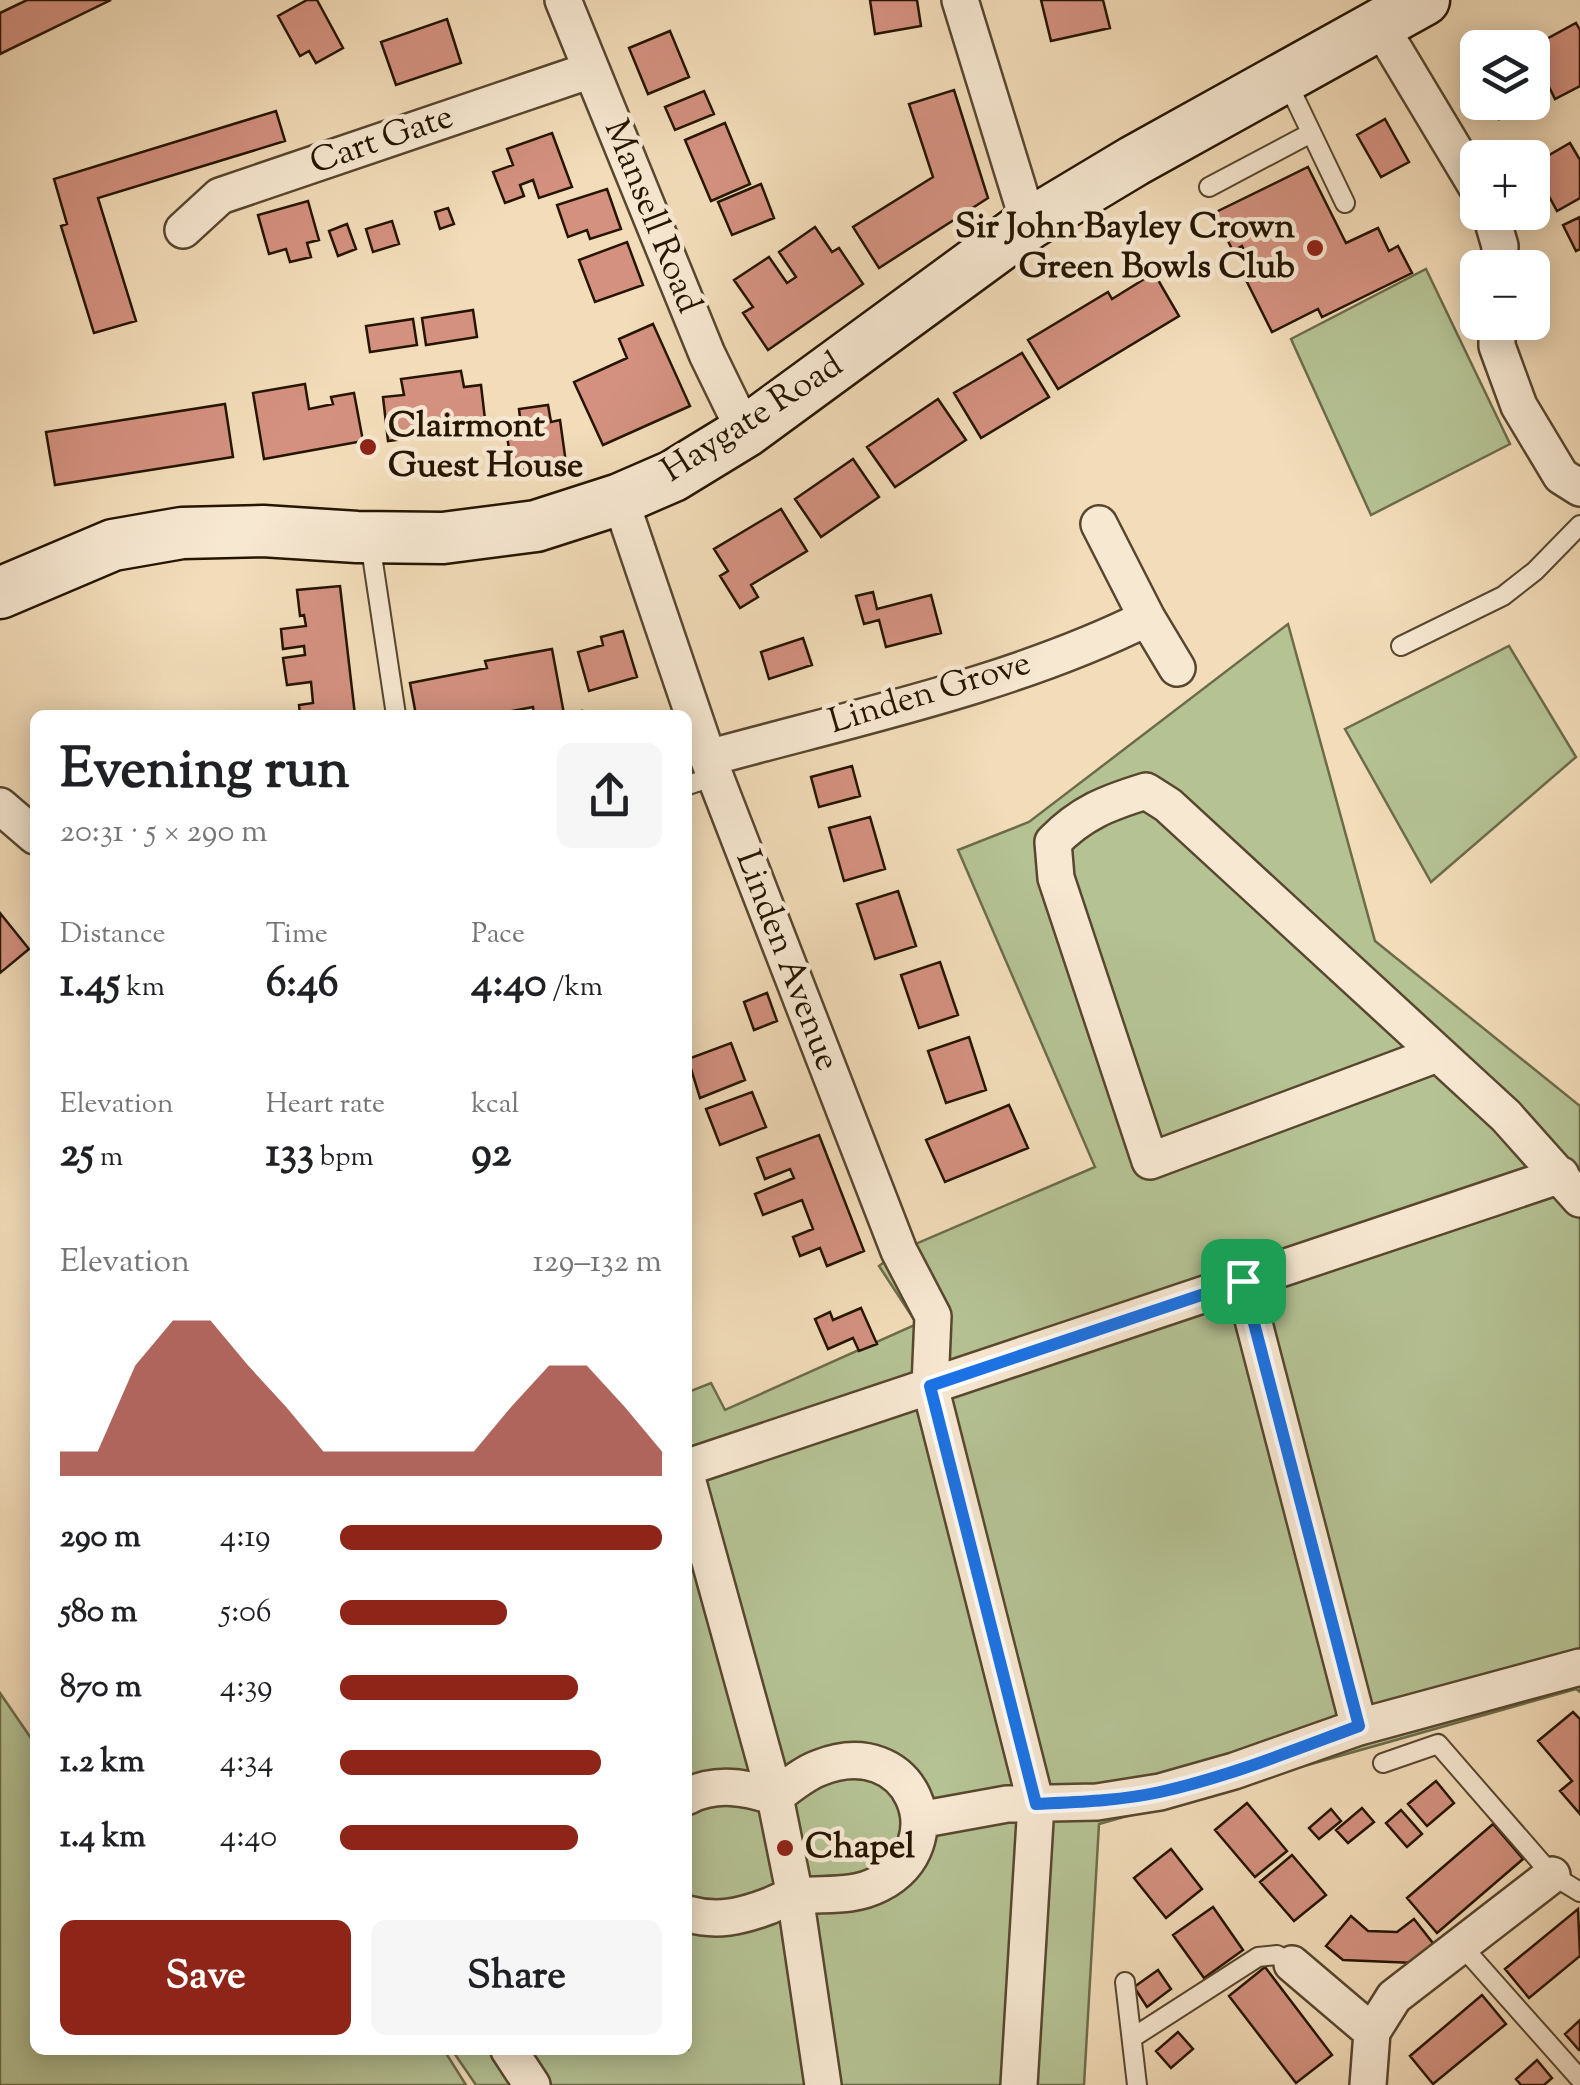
<!DOCTYPE html>
<meta charset="utf-8">
<style>
body{margin:0;font-family:"Sorts Mill Goudy",serif;background:#f6f6f6;color:#202124;height:100vh;display:flex;flex-direction:column;font-size:38px;white-space:nowrap}
*{box-sizing:border-box;margin:0}
p{font-size:32px;color:#757577}
.icon{flex:none;width:55px;height:55px;fill:none;stroke:currentColor;stroke-width:2;stroke-linecap:round;stroke-linejoin:round}
.map{position:relative;flex:1;overflow:hidden}
.side{position:absolute;left:30px;top:710px;width:662px;height:1345px;display:flex;flex-direction:column;background:#fff;border-radius:15px;box-shadow:0 5px 25px #0003}
.side>*{flex:none}
.fabs{position:absolute;left:1460px;top:30px;display:grid;gap:20px}
.fabs a{display:grid;place-items:center;width:90px;height:90px;border-radius:15px;background:#fff;box-shadow:0 5px 25px #0003;font-size:50px}
.pin{position:absolute;display:grid;place-items:center;width:85px;height:85px;color:#fff;margin:-42px;border-radius:20px;box-shadow:0 5px 15px #0006}
.round{display:grid;place-items:center;flex:none;width:105px;height:105px;border-radius:15px;background:#f6f6f6}
.overview{display:flex;align-items:center;justify-content:space-between;height:170px;padding:0 30px}
h1{font-size:55px;font-weight:700;line-height:75px}
.figures{display:grid;grid-template-columns:repeat(3,1fr);gap:15px;height:170px;padding:10px 30px}
.figures div{display:grid;align-content:center}
.figures b{font-size:42px;font-weight:700}
.figures small{font-size:28px;font-weight:400}
.figures p{font-size:28px}
.chart{height:280px;padding:20px 30px}
.chart p{display:flex;justify-content:space-between}
.chart svg{width:100%;height:180px;margin-top:10px;fill:#8f2418;opacity:.7}
.action{display:flex;gap:20px;margin-top:auto;padding:20px 30px}
.action a{flex:1;height:115px;border-radius:15px;background:#8f2418;color:#fff;font-size:40px;font-weight:700;line-height:115px;text-align:center}
.action a+a{background:#f6f6f6;color:#202124}
ul{padding:0 30px;list-style:none;font-size:32px}
li{display:grid;grid-template-columns:160px 120px 1fr;align-items:center;height:75px}
li i{height:25px;border-radius:12px;background:#8f2418}
.map>svg:first-child{display:block}
</style>
<div class="map">
<svg width="1580" height="2085" viewBox="0 0 1580 2085">
<rect width="100%" height="100%" fill="#f2dcb9"/>
<filter id="stains"><feTurbulence type="fractalNoise" baseFrequency=".002" numOctaves="4"/><feColorMatrix values="0 0 0 0 .2 0 0 0 0 .09 0 0 0 0 .02 0 0 0 .5 -.17"/></filter>
<radialGradient id="worn" r=".72"><stop offset=".6" stop-color="#630" stop-opacity="0"/><stop offset="1" stop-color="#630" stop-opacity=".3"/></radialGradient>
<path fill="#b5c294" stroke="#6d6c4a" stroke-width="2.5" d="M1426,269l84,175 -139,71 -80,-176z
M1288,624l87,317 205,165v586l-4,-3 -477,135 -15,261h-608l-24,-35h236v-658l23,-9 14,27 192,-86 -38,-58 20,-15 196,-84 -137,-317 71,-28z
M1509,646l67,111 -145,125 -86,-153z
M0,1693l35,51v306h409l22,35h-466z"/>
<path fill="#d49180" stroke="#251500" stroke-width="2.5" d="M27,0h84l-111,54v-41z
M307,0h10l26,48 -27,15 -7,-12 -9,5 -22,-40z
M870,0h47l4,26 -46,8z
M1041,0h62l7,28 -59,13z
M447,19l14,44 -65,22 -15,-43z
M1576,23l4,7v56l-25,13 -25,-51z
M670,31l19,46 -41,17 -19,-46z
M954,90l34,108 -109,70 -26,-41 80,-50 -24,-73z
M704,91l10,23 -39,16 -10,-23z
M1532,98l3,5 -36,16 -8,-17h41z
M276,111l9,30 -187,57 38,123 -42,12 -33,-107 6,-2 -13,-45z
M1385,119l24,43 -28,15 -24,-42z
M725,123l25,61 -39,17 -26,-61z
M552,133l20,54 -33,11 -6,-18 -13,5 4,11 -19,7 -12,-31 20,-7 -6,-16z
M1570,143l10,17v38l-23,13 -25,-46z
M1308,167l38,76 32,-15 11,23 9,-5 14,27 -90,44 -4,-8 -46,23 -29,-58 10,-6 -11,-22 -9,5 -19,-38z
M761,184l13,34 -42,17 -14,-33z
M607,189l14,40 -31,10 -3,-9 -19,7 -11,-32z
M308,201l11,39 -12,3 4,14 -21,5 -4,-13 -17,5 -11,-39z
M448,208l6,16 -14,5 -5,-17z
M1580,217v32l-4,2 -13,-26z
M392,221l7,23 -26,8 -7,-23z
M347,224l9,25 -18,7 -9,-25z
M815,227l17,25 7,-4 24,36 -95,66 -25,-37 10,-6 -19,-27 35,-23 18,26 9,-6 -17,-25z
M627,242l16,43 -48,17 -16,-42z
M1154,273l25,43 -121,73 -30,-49 80,-48 4,7z
M473,310l4,27 -51,8 -4,-27z
M413,319l4,26 -47,7 -4,-26z
M653,324l37,82 -87,39 -29,-63 53,-24 -8,-19z
M1022,353l27,44 -68,41 -27,-45z
M461,371l3,16 17,-2 5,43 -98,13 -5,-44 21,-2 -3,-16z
M305,384l4,25 24,-5 -2,-7 23,-4 9,48 -99,18 -11,-66z
M938,399l28,41 -71,47 -28,-40z
M225,404l8,53 -178,28 -9,-53z
M548,405l3,17 9,-2 6,43 -54,8 -6,-43 15,-2 -2,-17z
M853,459l26,38 -58,40 -26,-38z
M781,509l26,42 -56,34 7,12 -18,11 -20,-32 8,-5 -14,-22z
M340,586l15,129h-55l-1,-10 14,-2 -2,-21 -24,3 -4,-27 22,-3 -1,-9 -21,3 -2,-20 25,-3 -2,-11 -4,1 -3,-26z
M873,592l4,17 54,-14 10,38 -55,14 -7,-27 -15,4 -8,-28z
M623,631l14,46 -48,14 -11,-39 25,-7 -2,-8z
M803,638l9,27 -43,14 -8,-27z
M552,649l12,65 18,-3 1,4h-49l-1,-8 -42,8h-75l-6,-32 77,-15 -2,-7z
M852,766l8,30 -41,11 -8,-30z
M870,817l15,52 -41,12 -15,-53z
M898,891l18,55 -41,13 -18,-55z
M0,913l29,36 -29,24z
M940,962l18,53 -39,13 -18,-53z
M767,993l10,28 -23,9 -10,-28z
M969,1037l17,53 -40,13 -18,-52z
M731,1043l14,37 -45,18 -12,-39z
M752,1092l14,35 -46,18 -14,-36z
M1009,1105l19,43 -83,34 -19,-42z
M819,1135l45,116 -37,15 -7,-18 -20,8 -7,-19 20,-8 -11,-29 -39,15 -8,-21 39,-16 -4,-9 -25,10 -8,-21z
M861,1308l16,36 -18,7 -6,-13 -25,11 -13,-30 15,-7 3,8z
M1573,1712l7,7v95l-20,-23 12,-10 -34,-40z
M1436,1781l18,22 -27,23 -19,-22z
M1247,1803l40,48 -32,26 -40,-47z
M1362,1808l12,14 -26,21 -12,-13z
M1331,1809l10,12 -22,18 -10,-11z
M1401,1810l21,24 -15,13 -21,-24z
M1493,1824l30,35 -86,74 -30,-35z
M1171,1849l31,40 -36,29 -32,-40z
M1292,1855l34,40 -32,26 -34,-39z
M1213,1907l30,43 -39,28 -31,-43z
M1578,1909l2,47 -51,42 -24,-29z
M1351,1916l17,15 29,1 17,-13 22,28 -21,16 -72,-3 -17,-14z
M1265,1967l67,88 -36,28 -67,-87z
M1158,1970l13,19 -24,18 -13,-20z
M1482,1995l24,29 -73,60 -23,-28z
M1580,2020v30h-1l-14,-16z
M1178,2032l15,17 -22,19 -15,-17z
M1537,2060l15,18 -8,7h-23l-5,-6z"/>
<g fill="none" stroke-linecap="round" stroke-linejoin="round">
<g stroke="#58472e" stroke-width="22">
<path id="lane" d="M1287,82l58,121
M1209,187l102,-54
M370,542l26,173
M1401,646l102,-50 32,-25 45,-46
M688,785l27,-9
M1383,1763l55,-19 114,131 28,17
M1461,1945l119,134
M1125,1982l12,103
M1132,2038l126,-81 19,-2 15,9"/>
</g>
<g stroke="#58472e" stroke-width="40">
<path id="street" d="M563,0l144,354 38,78
M960,0l69,224
M1379,24l99,165
M1490,212l10,34 -1,22
M183,230l37,-34 371,-126
M1497,322v24l22,60 42,70 19,12
M620,499l88,259 191,493 34,65 -3,70 106,418 -17,281
M1099,524l48,94 30,50
M708,758c145,-40 304,-73 439,-140
M0,806l35,30
M1437,1054l-287,107 -94,-283 -3,-36c28,-29 54,-39 93,-51l22,14 338,311 74,83
M1243,1281l116,446
M688,1467l873,-292
M688,1482l87,315 20,99 28,189
M688,1796c28,-14 58,-9 87,1
M919,1820l88,-16 90,-2 63,-10 74,-21 125,-44 221,-60
M688,1914c29,8 52,3 81,-8 9,-4 19,-9 28,-10 29,-3 55,2 82,-12 78,-40 33,-153 -60,-116 -16,6 -30,18 -44,29
M1292,1964l80,68
M509,2050l23,35
M1368,2085l4,-53 22,-35 158,-122"/>
</g>
<g stroke="#251500" stroke-width="55">
<path id="secondary" d="M0,593l113,-48 69,-12 81,-2 94,6 86,1 93,-12 84,-27 53,-23 72,-44 284,-208 105,-63 290,-161"/>
</g>
<use href="#lane" stroke="#f7e8d2" stroke-width="18"/>
<use href="#street" stroke="#f7e8d2" stroke-width="35"/>
<use href="#secondary" stroke="#f7e8d2" stroke-width="50"/>
</g>
<g fill="none" stroke-linecap="round" stroke-linejoin="round">
<g stroke="#fff" stroke-width="20">
<path id="route" d="M1243,1281l116,445c-65,24 -131,51 -199,66 -41,9 -83,10 -124,12l-106,-418z"/>
</g>
<use href="#route" stroke="#1a73e8" stroke-width="12"/>
</g>
<g fill="#8f2418" stroke="#f7e8d2" stroke-width="4">
<circle cx="1315" cy="248" r="10"/>
<circle cx="368" cy="447" r="10"/>
<circle cx="785" cy="1848" r="10"/>
</g>
<g text-anchor="middle" dominant-baseline="central" stroke-width="9" stroke-linejoin="round" paint-order="stroke">
<g font-size="35" fill="#251500" stroke="#f7e8d2">
<text transform="translate(382 141) rotate(-19)">Cart Gate</text>
<text transform="translate(651 217) rotate(68)">Mansell Road</text>
<text transform="translate(753 419) rotate(-33)">Haygate Road</text>
<text transform="translate(930 694) rotate(-17)">Linden Grove</text>
<text transform="translate(786 961) rotate(69)">Linden Avenue</text>
</g>
<g font-size="35" font-weight="bold" fill="#251500" stroke="#f7e8d2" text-anchor="start">
<text x="1295" y="228" text-anchor="end">Sir John Bayley Crown<tspan x="1295" dy="40">Green Bowls Club</tspan></text>
<text x="388" y="427">Clairmont<tspan x="388" dy="40">Guest House</tspan></text>
<text x="805" y="1848">Chapel</text>
</g>
</g>
<rect width="100%" height="100%" filter="url(#stains)"/>
<rect width="100%" height="100%" fill="url(#worn)"/>
</svg>
<div class="fabs">
<a><svg class="icon" aria-label="layers" viewBox="0 0 24 24"><path d="M12 4l9 5-9 5-9-5zM3 14l9 5 9-5"/></svg></a>
<a>+</a>
<a>−</a>
</div>
<div class="pin" style="left:1243px;top:1281px;background:#1e9e55"><svg class="icon" aria-label="arrive" viewBox="0 0 24 24"><path d="M6 21V4h12l-3 4 3 4H6"/></svg></div>
<section class="side">
<div class="overview"><div><h1>Evening run</h1><p>20:31 · 5 × 290 m</p></div><a class="round"><svg class="icon" aria-label="share" viewBox="0 0 24 24"><path d="M12 15V3M7 8l5-5 5 5M5 13v7h14v-7"/></svg></a></div>
<div class="figures">
<div><p>Distance</p><b>1.45<small> km</small></b></div>
<div><p>Time</p><b>6:46</b></div>
<div><p>Pace</p><b>4:40<small> /km</small></b></div>
</div>
<div class="figures">
<div><p>Elevation</p><b>25<small> m</small></b></div>
<div><p>Heart rate</p><b>133<small> bpm</small></b></div>
<div><p>kcal</p><b>92</b></div>
</div>
<div class="chart"><p><span>Elevation</span>129–132 m</p>
<svg viewBox="0 0 160 44" preserveAspectRatio="none"><path d="M0 44V38L10 38L20 17L30 6L40 6L50 17L60 27L70 38L80 38L90 38L100 38L110 38L120 27L130 17L140 17L150 27L160 38V44z"/></svg>
</div>
<ul>
<li><b>290 m</b>4:19<i style="width:100%"></i></li>
<li><b>580 m</b>5:06<i style="width:52%"></i></li>
<li><b>870 m</b>4:39<i style="width:74%"></i></li>
<li><b>1.2 km</b>4:34<i style="width:81%"></i></li>
<li><b>1.4 km</b>4:40<i style="width:74%"></i></li>
</ul>
<div class="action"><a>Save</a><a>Share</a></div>
</section>
</div>
